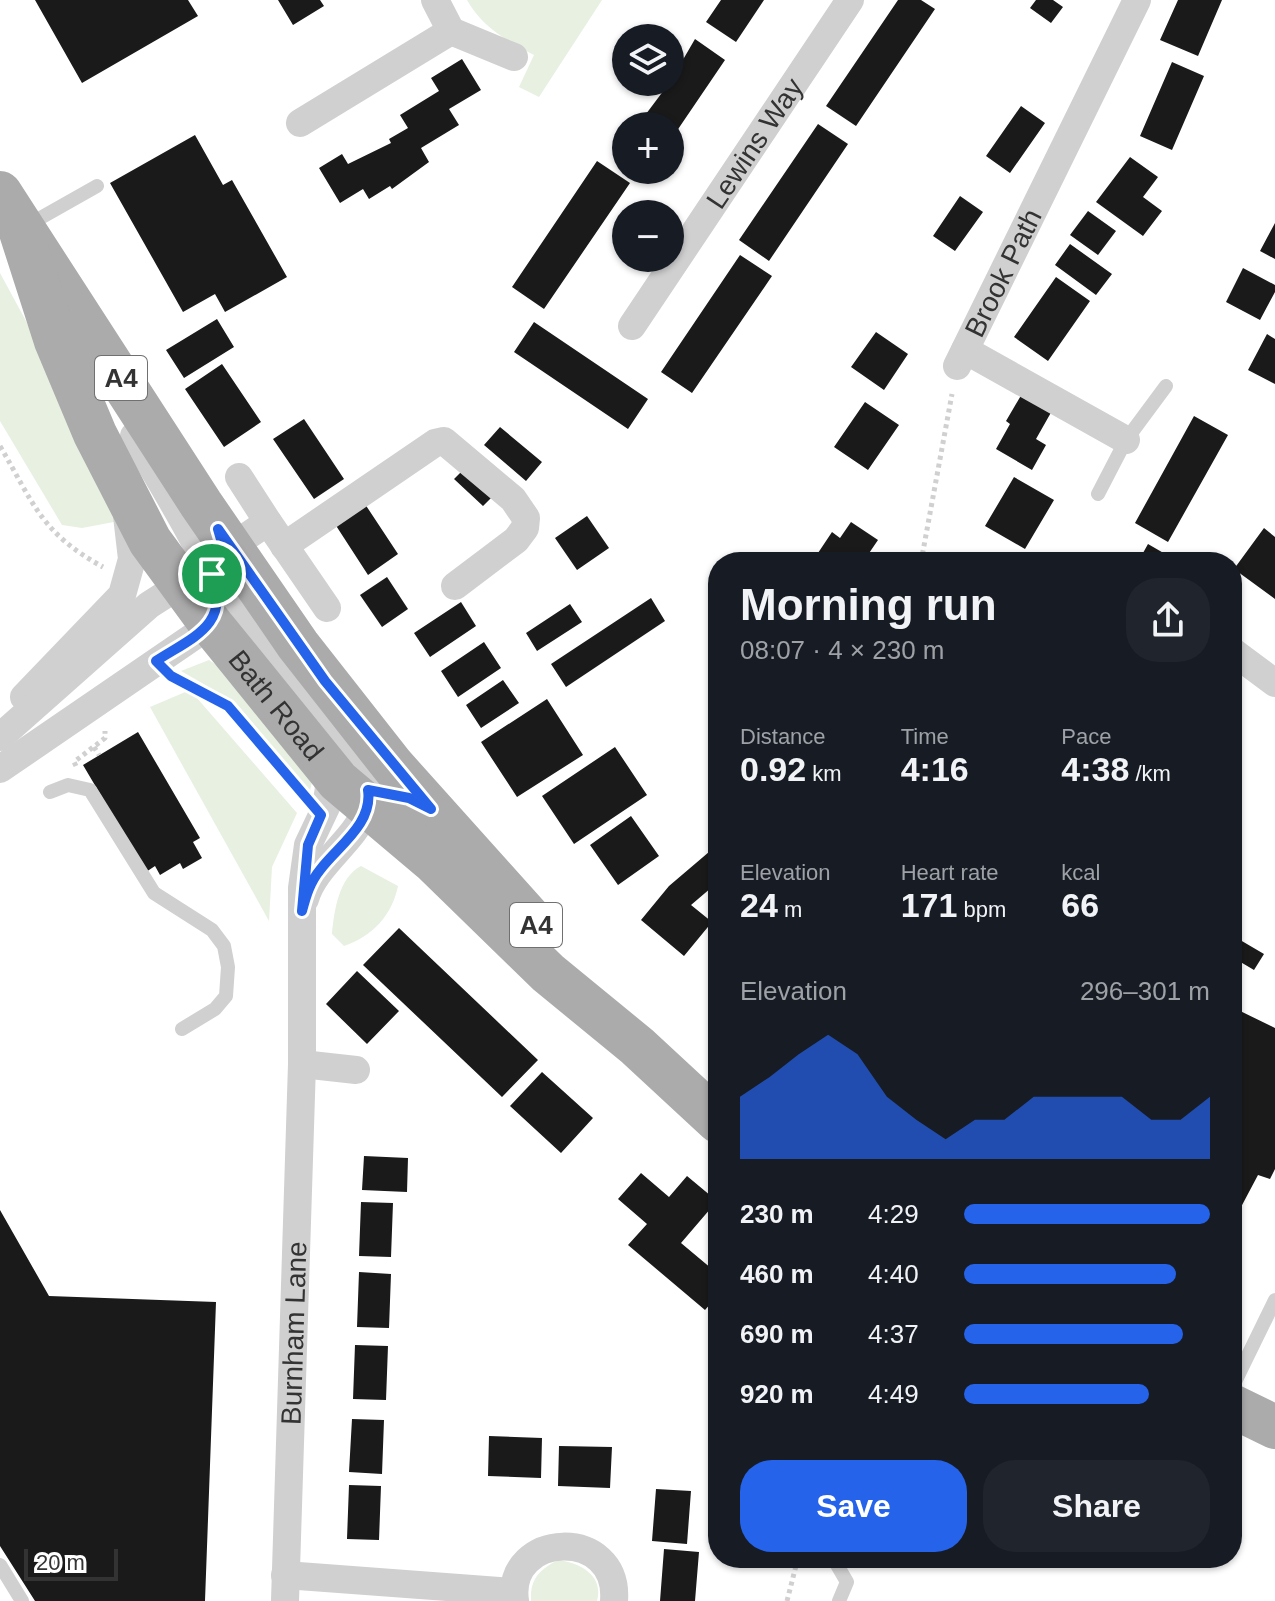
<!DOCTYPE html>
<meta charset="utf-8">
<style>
body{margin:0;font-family:Helvetica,sans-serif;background:#20242c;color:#f1f3f6;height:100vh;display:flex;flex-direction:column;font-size:30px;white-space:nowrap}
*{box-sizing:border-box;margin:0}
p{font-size:26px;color:#9ea1a6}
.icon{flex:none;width:44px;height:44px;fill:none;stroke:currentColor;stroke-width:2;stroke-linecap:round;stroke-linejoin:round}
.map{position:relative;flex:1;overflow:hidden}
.panel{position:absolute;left:708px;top:552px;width:534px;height:1016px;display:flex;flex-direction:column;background:#171b24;border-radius:32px;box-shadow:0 2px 6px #0004}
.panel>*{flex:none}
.fabs{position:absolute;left:612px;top:24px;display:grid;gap:16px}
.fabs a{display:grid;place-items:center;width:72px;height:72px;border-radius:50%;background:#171b24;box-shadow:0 2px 6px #0004;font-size:40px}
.scale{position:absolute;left:24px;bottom:20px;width:94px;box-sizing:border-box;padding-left:8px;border:4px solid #333;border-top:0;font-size:22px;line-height:28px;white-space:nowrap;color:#333;-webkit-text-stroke:6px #fff;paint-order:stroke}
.pin{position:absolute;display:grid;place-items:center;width:68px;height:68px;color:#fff;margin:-34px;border:4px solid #fff;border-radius:50%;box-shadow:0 2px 8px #0007}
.round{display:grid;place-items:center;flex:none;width:84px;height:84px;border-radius:32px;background:#20242c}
.summary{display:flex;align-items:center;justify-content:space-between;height:136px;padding:0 32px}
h1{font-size:44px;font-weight:600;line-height:60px}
.metrics{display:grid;grid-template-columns:repeat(3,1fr);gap:12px;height:136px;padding:8px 32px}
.metrics div{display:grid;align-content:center}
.metrics b{font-size:34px;font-weight:600}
.metrics small{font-size:22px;font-weight:400}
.metrics p{font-size:22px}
.chart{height:224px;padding:16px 32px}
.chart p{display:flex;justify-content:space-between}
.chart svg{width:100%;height:144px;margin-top:8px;fill:#2563eb;opacity:.7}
.primary-button{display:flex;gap:16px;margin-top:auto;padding:16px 32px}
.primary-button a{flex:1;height:92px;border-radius:32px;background:#2563eb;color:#fff;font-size:32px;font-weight:600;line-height:92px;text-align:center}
.primary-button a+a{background:#20242c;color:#f1f3f6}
ul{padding:0 32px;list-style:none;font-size:26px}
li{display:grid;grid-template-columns:128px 96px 1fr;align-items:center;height:60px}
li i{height:20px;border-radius:10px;background:#2563eb}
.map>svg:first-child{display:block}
</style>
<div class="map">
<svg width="1275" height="1601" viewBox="0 0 1275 1601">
<rect width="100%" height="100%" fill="#fff"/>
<path fill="#e7f0e1" d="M467,0h135l-63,97 -20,-10 15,-32c-28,-15 -51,-27 -67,-55z
M0,273l26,48 93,200 -37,7 -20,-3 -62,-104z
M209,660l22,15 82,102 -3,14 -75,-89 -54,-31z
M190,690l107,123 -25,54 -3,54 -119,-214z
M361,866l37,20c-6,29 -25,50 -54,60l-12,-12c2,-23 7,-57 29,-68z
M558,1560c22,3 46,15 39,41h-66c-1,-22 8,-31 27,-41z"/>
<path fill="#1a1a1a" d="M35,0h153l10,16 -116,67z
M278,0h42l4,6 -31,19z
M721,0h43l-28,42 -30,-20z
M898,0h23l14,9 -79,117 -30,-20z
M1036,0h17l10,7 -12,16 -21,-15z
M1178,0h44l-24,56 -38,-16z
M695,39l30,21 -55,81v-15h-33l33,-44z
M462,59l19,31 -32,19 10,16 -38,23 8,14 -37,27 -2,-3 -21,13 -6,-10 -23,14 -21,-35 23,-14 6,10 43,-21 -2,-4 19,-11 -8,-13 39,-24 -8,-13z
M1172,62l32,14 -32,74 -32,-14z
M1021,106l24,17 -35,50 -24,-17z
M818,124l30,20 -79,117 -30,-21z
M195,135l28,50 9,-5 55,97 -62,35 -10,-18 -32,18 -73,-129z
M626,142v20l-9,-6z
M1130,157l28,20 -15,20 19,14 -19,25 -47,-34z
M597,161l33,22 -86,126 -32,-22z
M960,196l23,16 -28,39 -22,-15z
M1088,211l28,20 -18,24 -28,-20z
M1275,223v36l-15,-8z
M1070,244l42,30 -16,21 -41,-30z
M740,255l32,21 -80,117 -31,-21z
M1243,268l32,17v7l-15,28 -34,-18z
M1056,277l34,24 -42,60 -34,-24z
M217,319l17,28 -50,31 -18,-28z
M534,322l114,77 -20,30 -114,-77z
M876,332l32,22 -24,36 -33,-23z
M1267,334l8,5v45l-27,-14z
M222,364l39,58 -37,25 -39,-58z
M1023,392l30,17 -17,30 10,6 -14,25 -36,-21 14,-25 -4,-3z
M865,402l34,23 -31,45 -34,-23z
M1194,416l34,19 -60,107 -33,-19z
M304,419l40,60 -30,20 -41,-60z
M500,427l42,35 -16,19 -42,-36z
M465,468l29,27 -11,11 -29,-27z
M1014,477l40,23 -29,49 -40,-23z
M363,501l35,53 -30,21 -35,-54z
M587,516l22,32 -32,22 -22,-32z
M851,522l27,18 -15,22h-51l20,-30 8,6z
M1264,528l11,9v62l-41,-30z
M1148,544l31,18h-41z
M387,577l21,32 -26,18 -22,-32z
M651,598l14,23 -99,66 -15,-23z
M461,602l15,24 -46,31 -16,-24z
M570,604l12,18 -45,29 -11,-18z
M484,642l17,26 -43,29 -17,-26z
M503,680l16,23 -38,25 -15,-23z
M547,699l36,56 -66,42 -36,-55z
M138,732l62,106 -7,4 9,16 -19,11 -3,-6 -20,12 -5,-9 -9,6 -63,-107z
M615,747l32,48 -73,49 -32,-48z
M631,816l28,40 -41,29 -28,-40z
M716,846l2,36 -27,23 21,17 -28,34 -43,-36 28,-34z
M399,928l139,132 -36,37 -139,-132z
M1235,937l29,17 -10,16 -22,-13z
M357,971l42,40 -32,33 -41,-40z
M1232,1007l43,21v141l-5,10 -12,-4 -26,49z
M542,1072l51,46 -32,35 -51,-47z
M364,1156l44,2 -1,34 -45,-2z
M641,1173l28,24 18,-21 30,25 -36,42 37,31v21l-13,15 -77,-65 19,-21 -29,-25z
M361,1202l32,1 -2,54 -32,-1z
M0,1210l49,86 167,6 -11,299h-170l-35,-55z
M359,1272l32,2 -2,54 -32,-1z
M355,1345l33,1 -2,54 -33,-1z
M352,1419l32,1 -2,54 -33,-2z
M489,1436l53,2 -1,40 -53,-2z
M559,1446l53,1 -2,41 -52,-2z
M349,1485l32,1 -2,54 -32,-1z
M656,1489l35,2 -4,53 -35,-3z
M664,1549l35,3 -4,49h-35z"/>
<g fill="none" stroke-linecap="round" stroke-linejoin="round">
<path stroke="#d0d0d0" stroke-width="5" stroke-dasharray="4 4" stroke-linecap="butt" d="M0,446c34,58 41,87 103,121
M921,562l31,-168
M179,681l44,22
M94,747l5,8
M76,766l-2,-4 31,-24v-7
M787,1601l11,-43"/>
<path stroke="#d0d0d0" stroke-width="14" d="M28,225l69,-39
M1098,494l28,-54 40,-54
M50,792l18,-7 22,5 64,103 58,37 12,16 4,21 -2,29 -11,13 -33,20
M1232,1388l43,-88
M833,1558l14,24 -8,19
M0,1565l22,36"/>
<g stroke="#d0d0d0" stroke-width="28">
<path d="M435,0l16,31 63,26"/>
<path d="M300,123l151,-92"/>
<path id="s1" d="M632,326l218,-326"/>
<path d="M965,350l161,90"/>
<path id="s2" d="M957,366l180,-366"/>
<path d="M239,477l29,45"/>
<path d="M284,546l151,-103 9,-2 69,58 13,19 -1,10 -9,12 -61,46"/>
<path d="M231,547l37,-25 59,86"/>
<path d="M228,564l17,49 14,23 98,131c39,54 -39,84 -52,132"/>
<path d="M1232,651l43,32"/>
<path d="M24,697l98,-102 10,-36 -5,-43"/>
<path d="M0,737l149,-132 44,-28"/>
<path d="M0,769l200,-137c10,-8 19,-18 18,-31 0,-29 -66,-133 -84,-165"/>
<path d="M302,1064l54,6"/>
<path d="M285,1575l229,17"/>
<path id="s3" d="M285,1601l17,-537v-176l6,-43 18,-38 3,-19 -4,-20"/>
<path d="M515,1601c-10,-70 105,-75 99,0"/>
</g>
<g stroke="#ababab" stroke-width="44">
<path d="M0,193l201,311 97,141 95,121 139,155"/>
<path id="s4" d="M20,229l36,112 39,93 55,107 60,82 128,158 96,81 114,111 89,73 81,75"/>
<path d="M1232,1406l43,21"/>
</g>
</g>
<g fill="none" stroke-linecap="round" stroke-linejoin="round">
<g stroke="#fff" stroke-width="16">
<path id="route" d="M218,529l107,152 106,128 -22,-11 -41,-8c5,34 -30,56 -48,80 -10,12 -14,26 -18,41l6,-66 13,-30 -93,-109 -57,-30 -15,-15c37,-24 75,-36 56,-87l20,3z"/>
</g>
<use href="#route" stroke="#2563eb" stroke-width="10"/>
</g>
<g text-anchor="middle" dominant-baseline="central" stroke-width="8" stroke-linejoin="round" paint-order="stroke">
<g fill="#fff" stroke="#707070" stroke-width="2">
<rect x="95" y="356" width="52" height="44" rx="6"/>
<rect x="510" y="903" width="52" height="44" rx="6"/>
</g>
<g font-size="26" font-weight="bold" fill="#333">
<text x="121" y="378">A4</text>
<text x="536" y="925">A4</text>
</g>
<g font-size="28" fill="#333" stroke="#fff">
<text stroke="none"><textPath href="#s1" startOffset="220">Lewins Way</textPath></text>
<text stroke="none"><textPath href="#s2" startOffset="104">Brook Path</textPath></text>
<text stroke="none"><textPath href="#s4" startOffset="546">Bath Road</textPath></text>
<text stroke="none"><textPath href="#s3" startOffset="268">Burnham Lane</textPath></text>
</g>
</g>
</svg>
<div class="fabs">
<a><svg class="icon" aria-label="layers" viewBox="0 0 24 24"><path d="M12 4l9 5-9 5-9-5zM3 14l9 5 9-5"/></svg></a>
<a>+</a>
<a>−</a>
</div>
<div class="scale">20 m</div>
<div class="pin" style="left:212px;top:574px;background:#1e9e55"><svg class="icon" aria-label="arrive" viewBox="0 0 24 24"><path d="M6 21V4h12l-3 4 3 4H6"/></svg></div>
<section class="panel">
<div class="summary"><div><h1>Morning run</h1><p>08:07 · 4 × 230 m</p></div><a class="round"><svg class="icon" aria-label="share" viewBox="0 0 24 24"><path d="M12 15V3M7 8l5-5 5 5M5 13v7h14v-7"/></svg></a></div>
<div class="metrics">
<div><p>Distance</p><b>0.92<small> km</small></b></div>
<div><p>Time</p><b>4:16</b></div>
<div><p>Pace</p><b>4:38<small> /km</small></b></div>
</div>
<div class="metrics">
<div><p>Elevation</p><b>24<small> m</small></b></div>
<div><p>Heart rate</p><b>171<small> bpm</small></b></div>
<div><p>kcal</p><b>66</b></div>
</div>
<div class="chart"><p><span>Elevation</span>296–301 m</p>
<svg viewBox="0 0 160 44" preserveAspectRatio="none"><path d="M0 44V25L10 19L20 12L30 6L40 12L50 25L60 32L70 38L80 32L90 32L100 25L110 25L120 25L130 25L140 32L150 32L160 25V44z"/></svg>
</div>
<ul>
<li><b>230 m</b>4:29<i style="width:100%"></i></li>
<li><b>460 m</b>4:40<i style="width:86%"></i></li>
<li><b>690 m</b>4:37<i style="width:89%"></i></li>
<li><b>920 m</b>4:49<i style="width:75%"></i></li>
</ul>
<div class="primary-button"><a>Save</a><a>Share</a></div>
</section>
</div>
